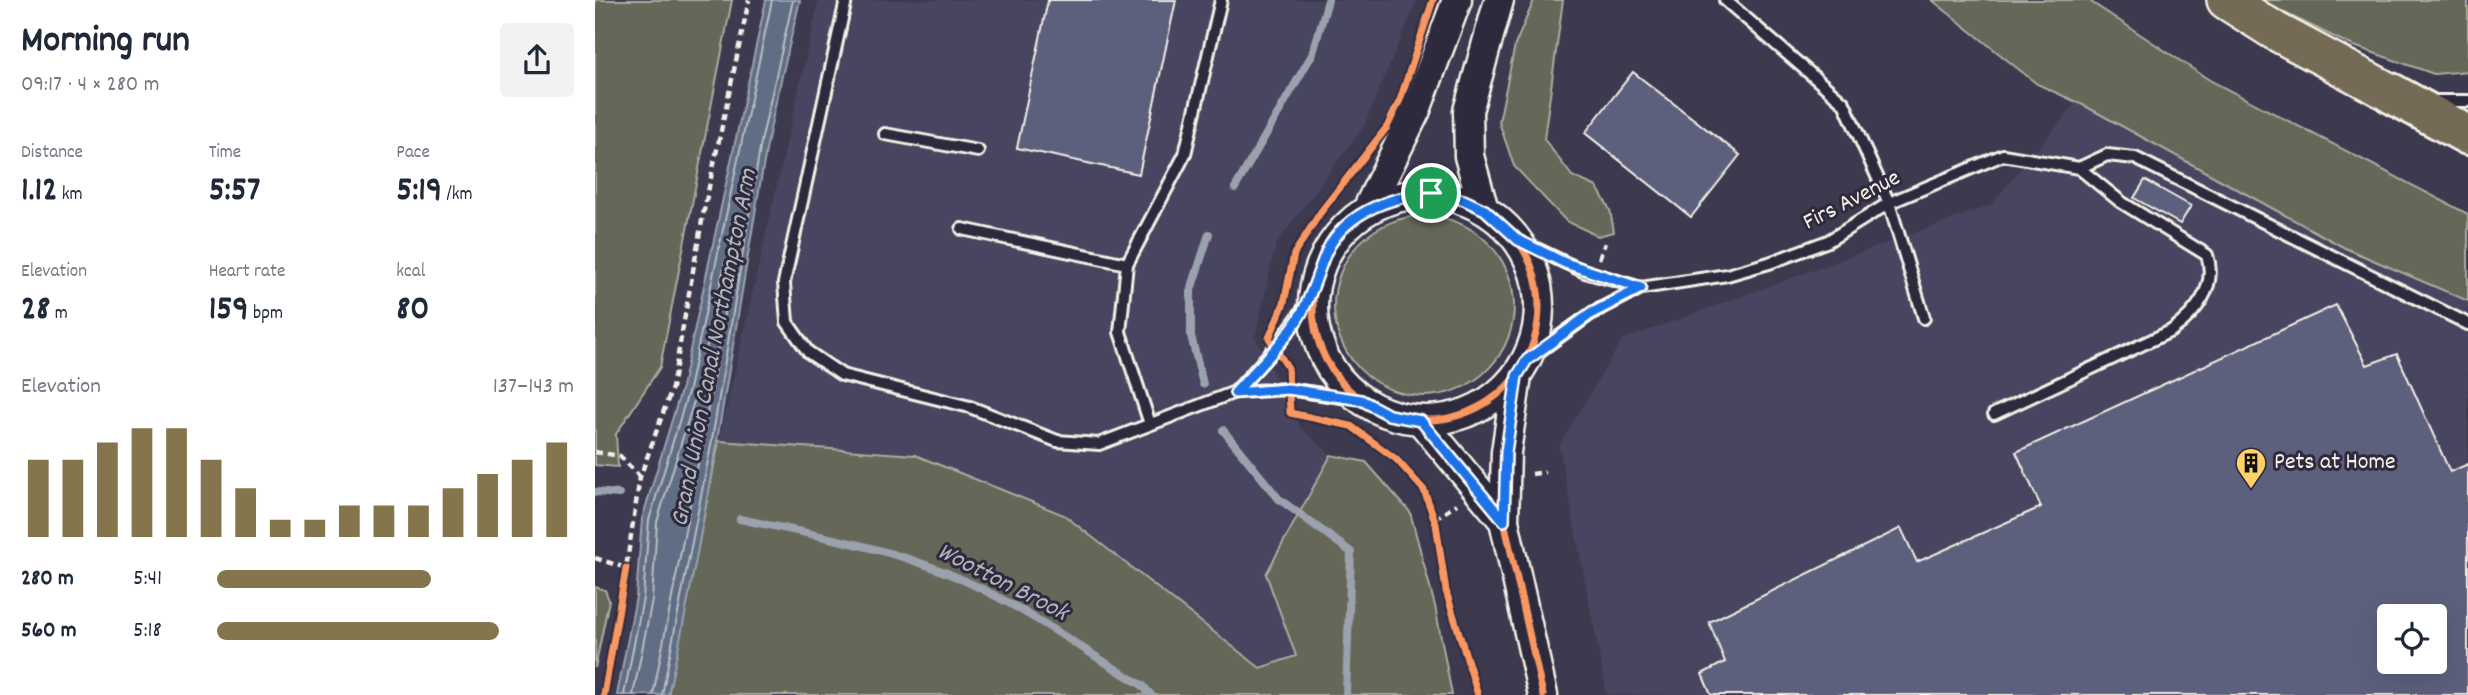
<!DOCTYPE html>
<meta charset="utf-8">
<style>
body{margin:0;font-family:Dekko,sans-serif;background:#f2f2f3;color:#1f2937;height:100vh;display:flex;flex-direction:column;font-size:26px;white-space:nowrap}
*{box-sizing:border-box;margin:0}
p{font-size:23px;color:#747a83}
.icon{flex:none;width:38px;height:38px;fill:none;stroke:currentColor;stroke-width:2;stroke-linecap:round;stroke-linejoin:round}
.map{position:relative;flex:1;overflow:hidden}
.details{display:flex;flex-direction:column;background:#fff;width:595px}
.details>*{flex:none}
.controls{position:absolute;left:1782px;top:604px;display:grid;gap:14px}
.controls a{display:grid;place-items:center;width:70px;height:70px;border-radius:7px;background:#fff;box-shadow:0 7px 28px #0002;font-size:35px}
.pin{position:absolute;display:grid;place-items:center;width:60px;height:60px;color:#fff;margin:-30px;border:4px solid #fff;border-radius:50%;box-shadow:0 2px 7px #0007}
.round{display:grid;place-items:center;flex:none;width:74px;height:74px;border-radius:7px;background:#f2f2f3}
.summary{display:flex;align-items:center;justify-content:space-between;height:119px;padding:0 21px}
h1{font-size:38px;font-weight:700;line-height:52px}
.stats{display:grid;grid-template-columns:repeat(3,1fr);gap:10px;height:119px;padding:7px 21px}
.stats div{display:grid;align-content:center}
.stats b{font-size:35px;font-weight:700}
.stats small{font-size:19px;font-weight:400}
.stats p{font-size:19px}
.chart{height:196px;padding:14px 21px}
.chart p{display:flex;justify-content:space-between}
.chart svg{width:100%;height:126px;margin-top:7px;stroke:#84754c;stroke-width:6}
ul{padding:0 21px;list-style:none;font-size:23px}
li{display:grid;grid-template-columns:112px 84px 1fr;align-items:center;height:52px}
li i{height:18px;border-radius:9px;background:#84754c}
main{display:flex;flex:1;min-height:0}
.map>svg:first-child{display:block}
</style>
<main>
<section class="details">
<div class="summary"><div><h1>Morning run</h1><p>09:17 · 4 × 280 m</p></div><a class="round"><svg class="icon" aria-label="share" viewBox="0 0 24 24"><path d="M12 15V3M7 8l5-5 5 5M5 13v7h14v-7"/></svg></a></div>
<div class="stats">
<div><p>Distance</p><b>1.12<small> km</small></b></div>
<div><p>Time</p><b>5:57</b></div>
<div><p>Pace</p><b>5:19<small> /km</small></b></div>
</div>
<div class="stats">
<div><p>Elevation</p><b>28<small> m</small></b></div>
<div><p>Heart rate</p><b>159<small> bpm</small></b></div>
<div><p>kcal</p><b>80</b></div>
</div>
<div class="chart"><p><span>Elevation</span>137–143 m</p>
<svg viewBox="0 0 160 44" preserveAspectRatio="none"><path d="M5 44V17M15 44V17M25 44V11M35 44V6M45 44V6M55 44V17M65 44V27M75 44V38M85 44V38M95 44V33M105 44V33M115 44V33M125 44V27M135 44V22M145 44V17M155 44V11"/></svg>
</div>
<ul>
<li><b>280 m</b>5:41<i style="width:60%"></i></li>
<li><b>560 m</b>5:18<i style="width:79%"></i></li>
</ul>
</section>
<div class="map">
<svg width="1873" height="695" viewBox="0 0 1873 695">
<rect width="100%" height="100%" fill="#3d3a50"/>
<filter id="ink" filterUnits="userSpaceOnUse"><feTurbulence type="fractalNoise" baseFrequency=".0143" numOctaves="2"/><feDisplacementMap in="SourceGraphic" scale="14" xChannelSelector="R" yChannelSelector="G"/><feConvolveMatrix kernelMatrix="1 2 1 2 8 2 1 2 1" color-interpolation-filters="sRGB"/></filter>
<g filter="url(#ink)">
<path fill="#47455e" fill-rule="evenodd" d="M224,0h598l-53,126 -88,118 -21,93 46,91 30,27 -65,119 30,82 -36,12 -196,-153 -149,-60 -196,-14z
M1484,99l360,103 29,12v481h-861l-48,-249 63,-106 369,-135zM1794,616h45v46h-45z"/>
<path fill="#656758" stroke="#acaca0" stroke-width="2" d="M0,0h137l-72,367 -44,67 2,33 -23,-2z
M939,0h29l-19,139 28,37 25,11 13,23 4,22 -16,4 -32,-15 -52,-55 -15,-44 16,-77z
M1337,0h156l123,81 257,133v87l-123,-53 -260,-142 -48,-22z
M1663,0h210v71l-34,3 -83,-29z
M739 306a90 90 0 1 1 180 0a90 90 0 1 1-180 0Z
M124,441l196,14 149,60 196,153 36,-12 -30,-82 65,-119 35,7 44,50 25,94 17,89h-784z
M0,587l10,3 4,10 -14,68z"/>
<path fill="#606e85" stroke="#9ba2ad" stroke-width="2" d="M171,0h34c-11,48 -24,97 -33,145 -33,184 -58,368 -99,550h-51l19,-98 6,-78 40,-132z"/>
<g fill="none" stroke-linecap="round" stroke-linejoin="round">
<path stroke="#b9bdc0" stroke-width="2" d="M29,695l19,-97 6,-78 40,-131 83,-389
M38,695l19,-95 5,-78 40,-131 28,-128 4,-2 3,4 -29,173 -50,257
M67,695l50,-255 49,-298 32,-142"/>
<path stroke="#9ba2ad" stroke-width="8" d="M640,188l78,-135 15,-53
M608,384l-12,-48v-46l18,-56
M628,430l56,69 72,53 -5,143
M0,492l24,2
M145,519c69,15 141,27 207,54 69,28 131,74 195,112l9,10"/>
</g>
<path fill="#5d607d" stroke="#f4f1e8" stroke-width="2" fill-rule="evenodd" d="M453,0h128l-37,174 -122,-26z
M1038,72l107,83 -49,62 -106,-84z
M1550,180l46,26 -11,18 -46,-26z
M1741,305l31,60 30,-11 53,118 18,-8v231h-757l-9,-21 23,-12 -16,-40 192,-94 16,34 124,-55 -25,-55zM1794,616h45v46h-45z"/>
<g fill="none" stroke-linecap="round" stroke-linejoin="round">
<g stroke="#f4f1e8" stroke-width="16">
<path id="service" d="M251,0l-62,283 3,39 21,30 34,23 128,32 87,34 42,3 136,-52 53,-3 73,11
M1130,0l119,103 45,100 35,115
M1839,101h34
M290,134l93,17
M1484,168l28,-13 28,3 333,166
M367,229l165,35
M923,240l67,32 56,16
M932,360l65,-47 49,-25 86,-13 42,-12 59,-22 61,-38 114,-48 76,13 42,34 86,53c11,32 -12,59 -36,76l-177,83
M640,392c29,-31 56,-61 78,-99
M555,424l-30,-92 7,-68 58,-110 36,-154"/>
</g>
<g stroke="#f4f1e8" stroke-width="33">
<path id="tertiary" d="M718 307a113 113 0 1 1 226 0a113 113 0 1 1-226 0Z
M772,210l49,-100 41,-110
M889,210l-15,-54 -1,-45 31,-111
M922,376l-11,76 -2,69 39,174
M826,421l83,100"/>
</g>
<g stroke="#f4f1e8" stroke-width="42">
<path id="trunk" d="M1631,0l49,31 116,62"/>
</g>
<g stroke="#f4f1e8" stroke-width="44">
<path id="motorway" d="M1796,93l77,42"/>
</g>
<path stroke="#f4f1e8" stroke-width="4.5" stroke-dasharray="7 5" stroke-linecap="butt" d="M1004,259l6,-16
M0,452l25,4 20,21
M937,474l13,-2
M840,519l22,-15
M0,558l31,10 14,-91 32,-89 31,-173 46,-215"/>
<use href="#service" stroke="#2f2a3d" stroke-width="10"/>
<use href="#tertiary" stroke="#2f2a3d" stroke-width="28"/>
<use href="#trunk" stroke="#756a55" stroke-width="37"/>
<use href="#motorway" stroke="#756a55" stroke-width="38"/>
<g stroke="#2f2a3d" stroke-width="11">
<path id="cycleway" d="M838,0l-33,100 -13,27 -67,86 -26,41 -10,49 -15,35 19,30 2,45 61,13 45,33 28,31 12,34 10,67 32,104
M718 307a113 113 0 1 1 226 0a113 113 0 1 1-226 0Z
M909,521l39,174
M9,695l22,-127"/>
</g>
<use href="#cycleway" stroke="#f99763" stroke-width="7"/>
</g>
</g>
<g fill="none" stroke-linecap="round" stroke-linejoin="round" filter="url(#ink)">
<g stroke="#fff" stroke-width="14">
<path id="route" d="M836,193l33,7 21,10 33,30 47,23 76,25 -49,25 -65,47 -10,16 -11,76 -2,69 -83,-100 -32,-6 -28,-15 -73,-11 -53,4c21,-24 46,-47 63,-74 12,-19 17,-38 25,-59 16,-46 65,-63 108,-67z"/>
</g>
<use href="#route" stroke="#1a73e8" stroke-width="9"/>
</g>
<defs>
<g id="building-pin" transform="scale(1.575)"><path d="M0 17L-7.5 6A9.5 9.5 0 1 1 7.5 6Z" fill="#ffd166" stroke="#2f2a3d"/><path d="M-4-6H4V6H1V3H-1V6H-4ZM-2.5-4.3h1.7v1.8h-1.7ZM.8-4.3h1.7v1.8H.8ZM-2.5-1h1.7V.8h-1.7ZM.8-1h1.7V.8H.8Z" fill="#111"/></g>
</defs>
<g fill-rule="evenodd">
<use href="#building-pin" x="1656" y="463"/>
</g>
<g text-anchor="middle" dominant-baseline="central" stroke-width="6" stroke-linejoin="round" paint-order="stroke">
<g font-size="24" fill="#f4f1e8" stroke="#2f2a3d">
<text transform="translate(1257 201) rotate(-27)">Firs Avenue</text>
</g>
<g font-size="24" fill="#f4f1e8" stroke="#2f2a3d" text-anchor="start">
<text x="1679" y="463">Pets at Home</text>
</g>
<g font-size="26" font-style="italic" fill="#b1b6bb" stroke="#2f2a3d">
<text transform="translate(120 348) rotate(-79)">Grand Union Canal Northampton Arm</text>
<text transform="translate(407 583) rotate(27)">Wootton Brook</text>
</g>
</g>
</svg>
<div class="controls">
<a><svg class="icon" aria-label="locate" viewBox="0 0 24 24"><circle cx="12" cy="12" r="6"/><path d="M12 2v4M12 18v4M2 12h4M18 12h4"/></svg></a>
</div>
<div class="pin" style="left:836px;top:193px;background:#1e9e55"><svg class="icon" aria-label="arrive" viewBox="0 0 24 24"><path d="M6 21V4h12l-3 4 3 4H6"/></svg></div>
</div>
</main>
